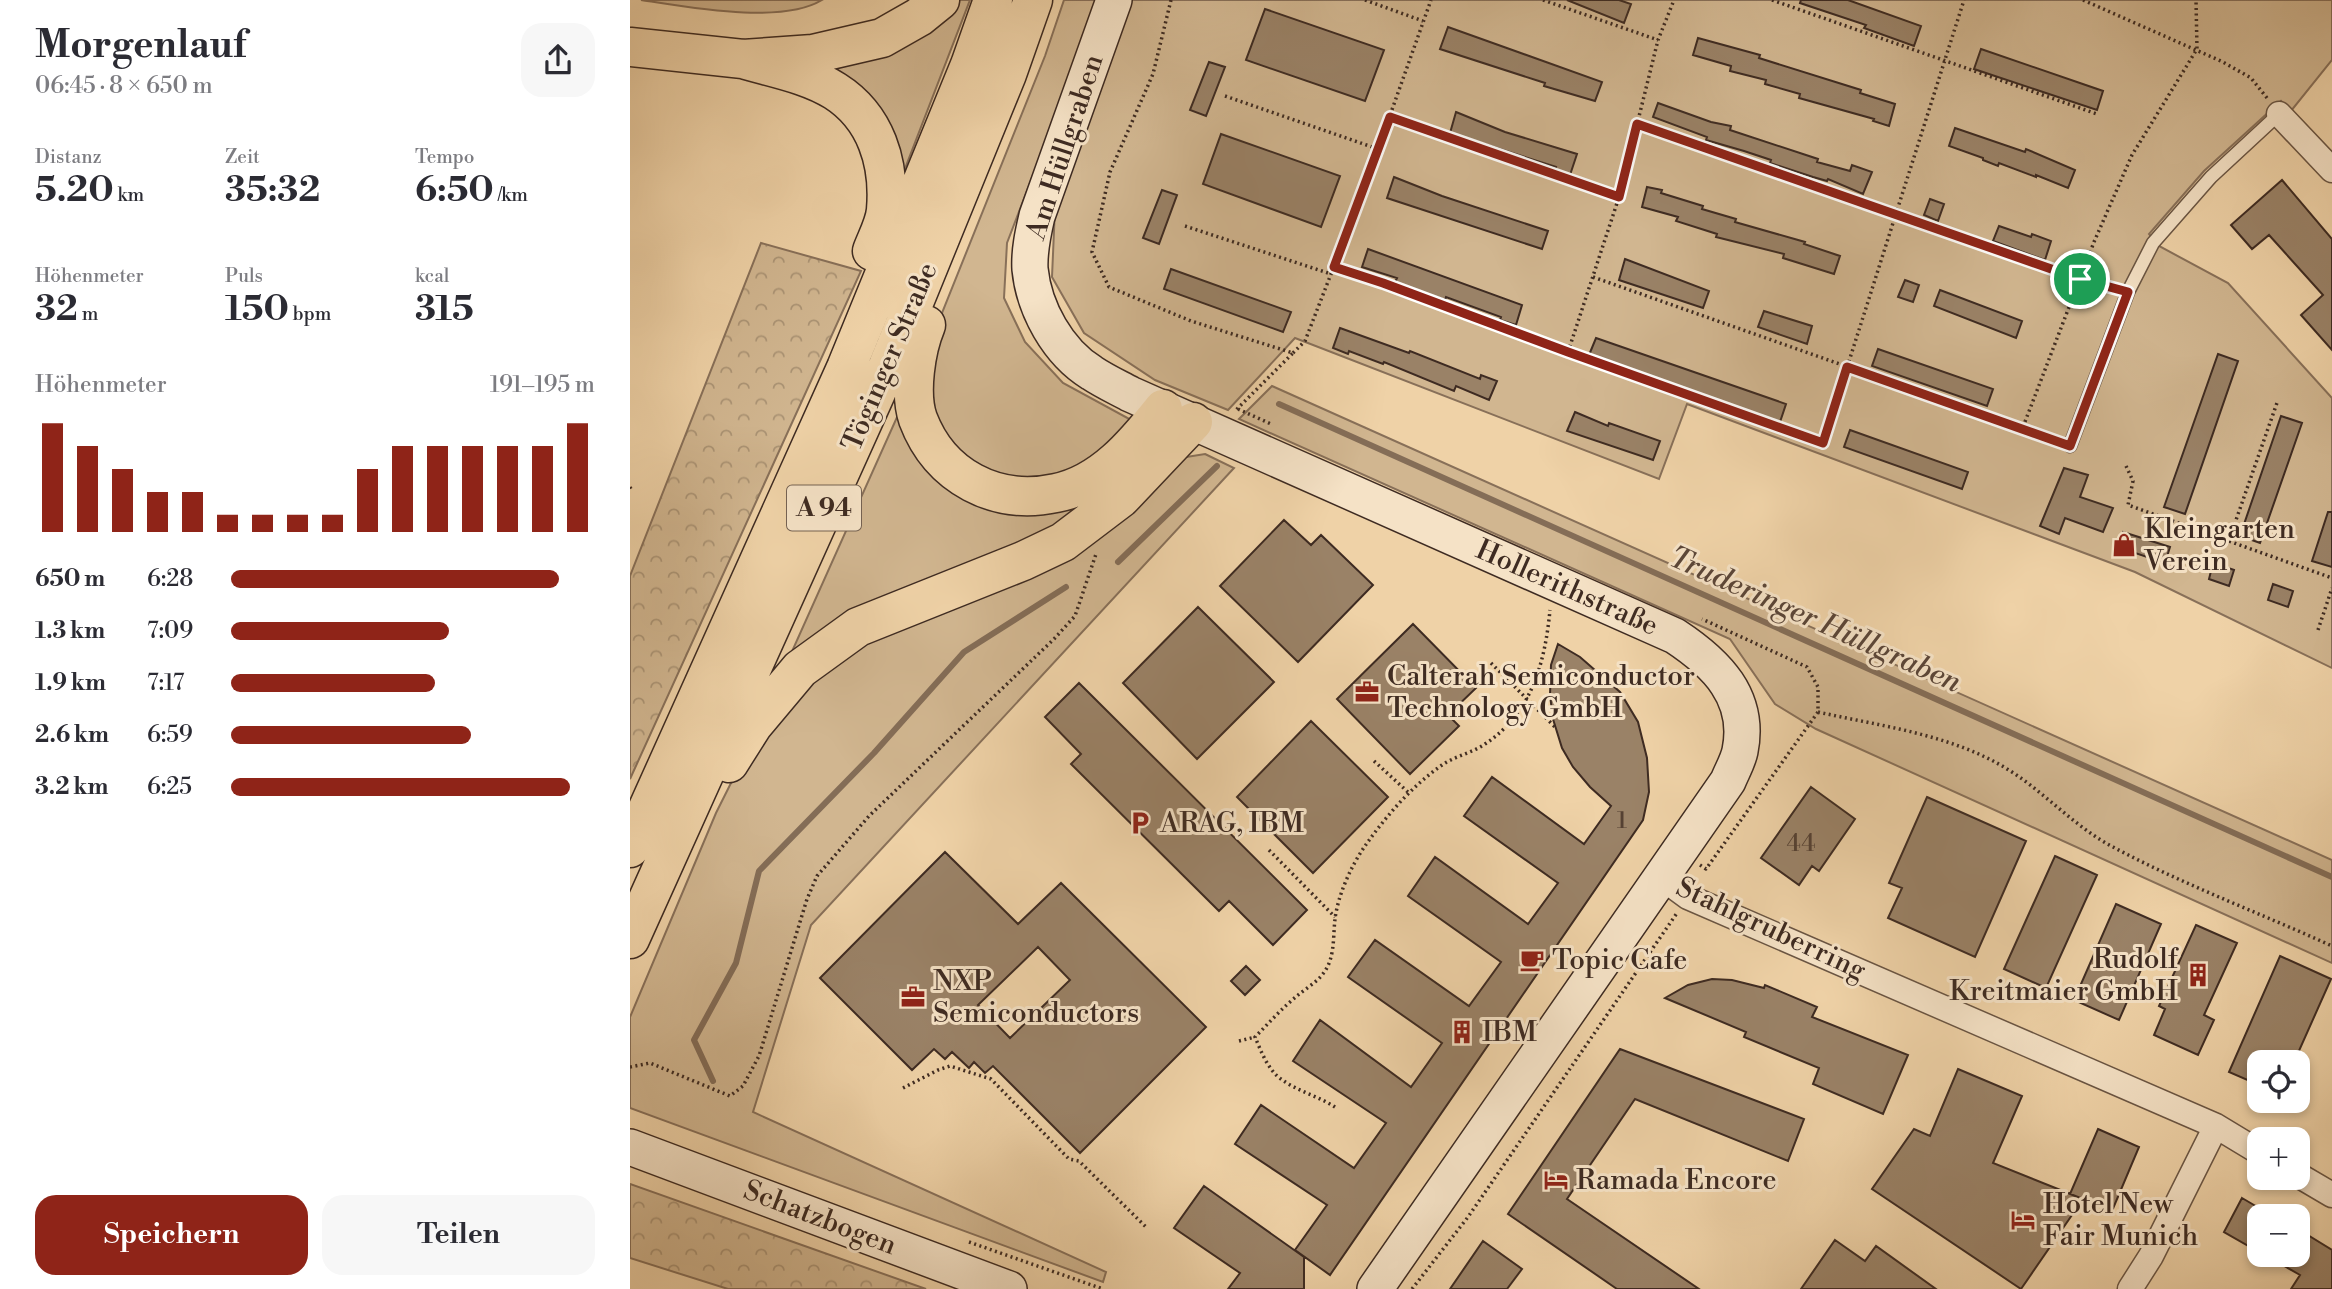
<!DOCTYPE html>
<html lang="de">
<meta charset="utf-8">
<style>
body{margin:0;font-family:"Libre Bodoni",serif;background:#f7f7f7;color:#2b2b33;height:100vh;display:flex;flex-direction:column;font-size:26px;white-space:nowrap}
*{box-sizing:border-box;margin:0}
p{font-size:23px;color:#7c7c81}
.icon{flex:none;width:38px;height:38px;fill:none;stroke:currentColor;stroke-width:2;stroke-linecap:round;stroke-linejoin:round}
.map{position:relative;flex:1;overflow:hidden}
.details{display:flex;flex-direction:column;background:#fff;width:630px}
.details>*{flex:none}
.controls{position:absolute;left:1617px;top:1050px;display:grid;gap:14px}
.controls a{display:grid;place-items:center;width:63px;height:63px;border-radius:14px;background:#fff;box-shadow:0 4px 10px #0003;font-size:35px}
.pin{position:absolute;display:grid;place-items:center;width:60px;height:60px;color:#fff;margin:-30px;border:4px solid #fff;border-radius:50%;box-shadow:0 2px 7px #0007}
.round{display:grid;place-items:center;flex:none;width:74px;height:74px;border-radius:21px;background:#f7f7f7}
.headline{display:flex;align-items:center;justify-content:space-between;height:119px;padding:0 35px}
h1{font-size:38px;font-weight:700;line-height:52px}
.figures{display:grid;grid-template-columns:repeat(3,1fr);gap:10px;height:119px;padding:7px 35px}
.figures div{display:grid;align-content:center}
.figures b{font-size:35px;font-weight:700}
.figures small{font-size:19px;font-weight:400}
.figures p{font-size:19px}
.chart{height:196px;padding:14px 35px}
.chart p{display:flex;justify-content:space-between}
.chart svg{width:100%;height:126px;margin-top:7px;stroke:#8f2418;stroke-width:6}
.cta{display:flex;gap:14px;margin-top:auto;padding:14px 35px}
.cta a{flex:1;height:80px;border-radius:21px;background:#8f2418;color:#fff;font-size:28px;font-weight:700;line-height:80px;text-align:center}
.cta a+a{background:#f7f7f7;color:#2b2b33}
ul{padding:0 35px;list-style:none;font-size:23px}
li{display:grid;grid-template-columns:112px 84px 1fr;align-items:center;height:52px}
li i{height:18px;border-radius:9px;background:#8f2418}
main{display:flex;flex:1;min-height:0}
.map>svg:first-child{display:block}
</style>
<main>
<section class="details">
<div class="headline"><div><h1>Morgenlauf</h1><p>06:45 · 8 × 650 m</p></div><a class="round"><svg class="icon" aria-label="share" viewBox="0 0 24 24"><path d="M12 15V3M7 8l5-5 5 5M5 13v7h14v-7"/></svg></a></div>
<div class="figures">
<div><p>Distanz</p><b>5.20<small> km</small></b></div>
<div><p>Zeit</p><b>35:32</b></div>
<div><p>Tempo</p><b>6:50<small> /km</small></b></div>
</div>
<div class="figures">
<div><p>Höhenmeter</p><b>32<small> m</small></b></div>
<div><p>Puls</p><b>150<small> bpm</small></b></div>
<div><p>kcal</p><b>315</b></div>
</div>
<div class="chart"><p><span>Höhenmeter</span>191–195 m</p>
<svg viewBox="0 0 160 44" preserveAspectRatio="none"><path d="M5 44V6M15 44V14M25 44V22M35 44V30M45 44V30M55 44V38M65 44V38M75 44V38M85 44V38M95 44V22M105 44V14M115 44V14M125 44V14M135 44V14M145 44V14M155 44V6"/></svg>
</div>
<ul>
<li><b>650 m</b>6:28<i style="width:90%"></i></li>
<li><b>1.3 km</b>7:09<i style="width:60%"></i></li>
<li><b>1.9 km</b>7:17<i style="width:56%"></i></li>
<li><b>2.6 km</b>6:59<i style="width:66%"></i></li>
<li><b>3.2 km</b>6:25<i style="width:93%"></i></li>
</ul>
<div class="cta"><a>Speichern</a><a>Teilen</a></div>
</section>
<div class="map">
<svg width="1702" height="1289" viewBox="0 0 1702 1289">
<defs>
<pattern id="forest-crowns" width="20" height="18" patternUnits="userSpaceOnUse" patternTransform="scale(1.75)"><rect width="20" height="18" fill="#d1b690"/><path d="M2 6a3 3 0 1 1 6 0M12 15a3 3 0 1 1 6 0" fill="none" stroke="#ab9475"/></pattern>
</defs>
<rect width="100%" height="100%" fill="#efd2a7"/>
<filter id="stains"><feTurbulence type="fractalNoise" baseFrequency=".00286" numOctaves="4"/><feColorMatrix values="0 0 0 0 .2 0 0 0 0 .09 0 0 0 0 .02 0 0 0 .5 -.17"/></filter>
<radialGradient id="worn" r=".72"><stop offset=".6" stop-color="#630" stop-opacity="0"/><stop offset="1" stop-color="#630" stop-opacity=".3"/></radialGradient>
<path fill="#d1b690" stroke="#887059" stroke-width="2" d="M11,0h181c-41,25 -134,7 -181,0z
M330,0h10l-71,184 -101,-118 121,-32z
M434,0h36l-93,243 -3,55 21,44 38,41 70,38 2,8 -90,58 -69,-14 -45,-54 -1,-76 115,-287z
M497,0h1205v60l-41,51 -10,-10 -77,70 -55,63 10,12 69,37 104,115v270l-197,-96 -448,-168 -28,75 -364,-141 -67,72 -73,-30 -71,-47 -32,-56 3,-69z
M642,386l1060,474v103l-516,-234 -41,-25 -45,-65 -491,-220z
M272,406l57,82 152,-11 -45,46 -281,144z
M575,454l29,14 -423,457 -58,187 353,160 -3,10 -473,-174v-91l86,-204 31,-62 53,-63 61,-43 313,-186z"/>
<path fill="url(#forest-crowns)" stroke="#887059" stroke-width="2" d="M131,243l100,28 -231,508v-203z
M0,1184l296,105h-198l-98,-31z"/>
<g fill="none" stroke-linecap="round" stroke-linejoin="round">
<path stroke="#846d57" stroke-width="6" d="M649,404l1053,473
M488,562l99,-96
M83,1081l-19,-41 42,-77 23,-92 115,-118 90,-101 102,-65"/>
</g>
<path fill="#9a8267" stroke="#3e2b22" stroke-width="2" fill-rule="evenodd" d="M937,0h52l12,4 -7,19z
M1171,0h47l73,26 -7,20 -50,-18 2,-3 -66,-22z
M635,9l119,41 -19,51 -119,-41z
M818,27l154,55 -7,19 -51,-15 1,-3 -105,-34z
M1068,38l62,17 -1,3 102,32 -1,3 35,11 -6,22 -16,-5 1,-2 -75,-21 1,-4 -35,-10 1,-4 -36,-9 1,-5 -38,-11z
M1351,49l122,42 -6,19 -123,-41z
M579,62l16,5 -19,49 -16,-6z
M1028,103l53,19 20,4 -1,4 88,29 -1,3 33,9 2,-6 20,7 -9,22 -35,-15 -1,2 -14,-4 -43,-14 1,-3 -27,-9 -38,-11 1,-3 -54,-20z
M826,112l49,20 72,22 -7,21 -15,-5 1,-3 -106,-34z
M1325,128l70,24 1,-3 49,21 -7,18 -32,-13v2l-37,-14 -1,3 -15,-6v-2l-34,-12z
M591,134l119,42 -19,51 -118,-43z
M764,177l48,19 106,35 -6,18 -155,-51z
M1652,180l50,59v111l-31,-35 22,-20 -54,-60 -17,14 -21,-24z
M1017,187l15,3 -1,3 42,13 -1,3 34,10 -1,3 70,20 -1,2 36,12 -6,18 -51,-16 1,-4 -68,-17 1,-3 -41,-13 2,-4 -36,-10z
M532,190l15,5 -18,49 -16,-6z
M1300,199l14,5 -6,17 -14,-6z
M1369,226l32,11 1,-3 19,7 -6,19 -52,-19z
M738,249l154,56 -6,20 -16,-5 1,-3 -55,-20 -1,3 -15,-5 -35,-13 2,-4 -35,-11z
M995,259l84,32 -6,17 -84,-28z
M541,269l120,43 -8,20 -119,-43z
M1275,280l14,5 -6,17 -15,-5z
M1310,290l82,31 -6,17 -82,-32z
M1134,311l48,15 -5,18 -49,-17z
M710,328l69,25 1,-2 70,28 1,-4 16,6 -8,19 -33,-14 -2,5 -70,-29 -1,2 -34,-13 -1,3 -15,-6z
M966,338l190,66 -7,21 -190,-70z
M1248,349l115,40 -6,17 -115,-40z
M1588,354l20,7 -53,153 -21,-7z
M945,412l33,14 1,-3 51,18 -7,19 -86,-29z
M1651,416l21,7 -42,120 -20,-7z
M1220,430l118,42 -6,17 -118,-42z
M1434,468l24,7 -8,22 33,11 -10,24 -38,-14 -6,16 -19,-8z
M1698,512h4v55l-20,-6z
M654,520l27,25 10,-10 52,50 -75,77 -78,-76z
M1493,532l47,15 -5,16 -48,-16z
M1583,563l21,7 -5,16 -20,-7z
M1643,584l20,7 -5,16 -20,-7z
M568,607l76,75 -77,77 -74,-76z
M783,624l63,64 -28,27 11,11 -49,48 -73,-75z
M928,644l22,13 40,35 18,30 9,36 2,34 -6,28 -313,455 -35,-25 32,-45 -92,-61 26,-39 93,63 32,-45 -93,-62 27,-41 91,67 31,-44 -94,-66 27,-37 94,66 32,-44 -93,-66 27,-39 93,67 30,-41 -94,-67 28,-39 92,67 27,-38 -21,-19 -17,-20 -11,-19 -9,-29 -3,-24 1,-30z
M449,683l228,227 -34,35 -44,-44 -10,10 -148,-147 10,-10 -36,-37z
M681,721l77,76 -75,76 -76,-76z
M1181,787l44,32 -36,52 -7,-5 -13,19 -38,-27z
M1297,797l99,44 -51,116 -87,-39 14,-30 -13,-5z
M315,852l73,72 43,-41 145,144 -126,126 -87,-87 -8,7 -11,-11 -5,6 -17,-16 -7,7 -11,-10 -22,21 -92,-92zM408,947l32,33 -60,58 -32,-33z
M1425,856l42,19 -51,113 -42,-19z
M1486,904l45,20 -42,96 -45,-20z
M1566,925l41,18 -33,72 10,5 -16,35 -44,-20 11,-26 -6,-3z
M1650,956l51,23 -37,83h-35v23l-30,-13z
M616,966l14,14 -15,15 -14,-14z
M1082,979l20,1 32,8 1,-3 52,22 -5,10 96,38 -25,59 -70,-30 6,-16 -75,-31 2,-5 -81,-34 23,-13z
M990,1049l184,70 -16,42 -153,-62 -68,100 132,90h-82l-109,-75z
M1328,1069l64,27 -29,67 90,36 -62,90 -149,-100 42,-60 16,7z
M1468,1129l41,18 -27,64 -42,-17z
M574,1186l100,71v32h-76l12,-16 -66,-45z
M1612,1198l17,10v44l-35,-20z
M1668,1229l34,21v39h-41l9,-14 -35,-20h33z
M1205,1240l30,21 11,-15 60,43h-135z
M853,1241l39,28 -15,20h-57z"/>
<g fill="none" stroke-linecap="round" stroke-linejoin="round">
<g stroke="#6a5543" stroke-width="15">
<path id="service" d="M1440,446l58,-154 25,-49 58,-66 68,-63"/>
</g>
<g stroke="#6a5543" stroke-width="27">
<path id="minor" d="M1649,114l53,56
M1032,878l26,19 528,229 43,26
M1668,1175l34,20
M1500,1289l21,-33 65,-130"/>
</g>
<g stroke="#3e2b22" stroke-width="38">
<path id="secondary" d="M484,0l-77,216c-4,17 -8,35 -7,53 4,40 28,83 62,104 12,8 25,14 38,21l545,242c41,27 76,61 65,115 -2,10 -8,20 -12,30l-353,508
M0,1147l379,142"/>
</g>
<g stroke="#3e2b22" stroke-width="41">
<path id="motorway" d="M0,47l113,12 70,-5 69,-16 37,-21 21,-17
M113,59c30,9 65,15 92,32 41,26 55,72 51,119 -1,13 -9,28 -14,41
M296,325c-10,24 -17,68 -8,94 22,58 78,87 138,74 46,-9 79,-49 107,-84
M99,763l24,-38 47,-56 58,-42 165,-66 40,-19 58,-44 72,-76
M0,848l216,-480 124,-303 23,-65
M0,939l258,-573 119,-292 26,-74"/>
</g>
<path stroke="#3e2b22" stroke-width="3.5" stroke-dasharray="2 3.5" stroke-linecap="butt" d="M541,0l-18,74 -43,98 -18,80 17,35 82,34 102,32 -58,58
M735,0l58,21
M913,0l115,40
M1142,0l325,114
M1453,0l140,62 28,16 16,20
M595,96l153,53
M760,117l229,80
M1007,124l443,155 33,9
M555,226l146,48
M704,267l49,16 185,69 255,91 141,-443
M963,277l462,163
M938,352l51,-155 39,-157 16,-40
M663,353l12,-12 26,-67 47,-125 53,-149
M608,409l33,15
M1393,427l71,-185 38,-87 65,-106 -1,-49
M1496,466l7,15 -5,24 204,73
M0,487l2,4
M1599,540l49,-140
M1688,630l14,-42
M861,663l65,65
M1188,712c67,15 139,23 197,62 34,23 62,54 98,73 71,38 147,66 219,99
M744,761l35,32
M639,850l66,67
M1070,865l6,4 112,-157v-25l-11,-20 -105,-48
M609,1041l16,-4
M0,1067l20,-4 80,33 13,-10 16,-30 48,-157 10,-23 52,-60 185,-177 21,-23 21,-62
M273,1088l35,-18 12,-4 41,13 78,80 10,2 68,67
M705,1107c-17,-11 -38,-16 -54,-28 -13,-9 -20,-28 -26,-42 14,-14 27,-29 42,-41 9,-8 21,-14 28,-25 10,-15 8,-35 10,-52 3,-24 16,-53 30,-73 21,-30 47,-60 77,-81 13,-9 30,-12 43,-21 47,-31 60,-82 65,-134
M339,1242l134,47
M782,1289l56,-72 209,-304"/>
<use href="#service" stroke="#f5e2c6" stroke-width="12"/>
<use href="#minor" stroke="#f5e2c6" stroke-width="24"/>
<use href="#secondary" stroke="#f5e2c6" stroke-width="35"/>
<use href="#motorway" stroke="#efd2a7" stroke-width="38"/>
</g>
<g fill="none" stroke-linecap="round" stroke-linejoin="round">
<g stroke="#fff" stroke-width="14">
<path id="route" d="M760,117l229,80 18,-73 443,155 48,13 -58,154 -223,-79 -24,76 -255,-91 -185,-69 -49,-16z"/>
</g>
<use href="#route" stroke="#8f2418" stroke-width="9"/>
</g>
<defs>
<g id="shop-bare" transform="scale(1.89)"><path d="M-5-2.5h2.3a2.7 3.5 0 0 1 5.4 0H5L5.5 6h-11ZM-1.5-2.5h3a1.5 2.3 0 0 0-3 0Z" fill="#8f2418" stroke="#f5e2c6" stroke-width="2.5" paint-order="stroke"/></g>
<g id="office-bare" transform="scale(1.89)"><path d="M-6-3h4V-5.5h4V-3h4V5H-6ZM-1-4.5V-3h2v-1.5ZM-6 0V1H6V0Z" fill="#8f2418" stroke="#f5e2c6" stroke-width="2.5" paint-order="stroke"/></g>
<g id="parking-bare" transform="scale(1.89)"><path d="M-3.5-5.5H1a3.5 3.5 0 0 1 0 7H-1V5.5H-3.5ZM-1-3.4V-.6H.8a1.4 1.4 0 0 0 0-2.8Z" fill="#8f2418" stroke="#f5e2c6" stroke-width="2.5" paint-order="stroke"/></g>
<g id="cafe-bare" transform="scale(1.89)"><path d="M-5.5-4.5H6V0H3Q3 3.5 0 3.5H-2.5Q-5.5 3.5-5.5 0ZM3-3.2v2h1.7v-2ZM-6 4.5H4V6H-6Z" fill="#8f2418" stroke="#f5e2c6" stroke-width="2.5" paint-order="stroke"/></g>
<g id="building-bare" transform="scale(1.89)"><path d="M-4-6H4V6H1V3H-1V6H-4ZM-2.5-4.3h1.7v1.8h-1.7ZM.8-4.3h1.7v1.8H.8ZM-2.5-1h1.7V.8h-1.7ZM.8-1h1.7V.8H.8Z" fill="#8f2418" stroke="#f5e2c6" stroke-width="2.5" paint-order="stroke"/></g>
<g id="hotel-bare" transform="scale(1.89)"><path d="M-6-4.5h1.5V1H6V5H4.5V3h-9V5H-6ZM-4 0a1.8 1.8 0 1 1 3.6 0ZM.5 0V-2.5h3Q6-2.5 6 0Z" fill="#8f2418" stroke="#f5e2c6" stroke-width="2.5" paint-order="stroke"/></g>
</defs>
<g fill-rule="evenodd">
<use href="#shop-bare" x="1494" y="545"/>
<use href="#office-bare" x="737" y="692"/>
<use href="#parking-bare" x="510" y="823"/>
<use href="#cafe-bare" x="902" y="960"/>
<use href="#building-bare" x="1568" y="975"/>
<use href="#office-bare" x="283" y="997"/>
<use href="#building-bare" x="832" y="1032"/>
<use href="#hotel-bare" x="926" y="1180"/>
<use href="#hotel-bare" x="1393" y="1220"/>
</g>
<g text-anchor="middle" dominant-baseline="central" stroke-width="6" stroke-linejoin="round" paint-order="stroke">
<g font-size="24" fill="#554133">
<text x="992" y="821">1</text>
<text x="1171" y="844">44</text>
</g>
<rect fill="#f5e2c6" stroke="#756253" stroke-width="2" x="157" y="485.5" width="74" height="45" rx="5"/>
<g font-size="26" font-weight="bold" fill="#3e2b22">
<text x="194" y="508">A 94</text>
</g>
<g font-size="28" fill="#3e2b22" stroke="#f5e2c6">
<text transform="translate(435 147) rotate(-72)">Am Hüllgraben</text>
<text transform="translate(260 357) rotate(-67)">Töginger Straße</text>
<text transform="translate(937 588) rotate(24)">Hollerithstraße</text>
<text transform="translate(1141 929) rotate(25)">Stahlgruberring</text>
<text transform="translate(190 1218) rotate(21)">Schatzbogen</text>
</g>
<g font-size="28" fill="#3e2b22" stroke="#f5e2c6" text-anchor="start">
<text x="1514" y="529">Kleingarten<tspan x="1514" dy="32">Verein</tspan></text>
<text x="757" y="676">Calterah Semiconductor<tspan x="757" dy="32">Technology GmbH</tspan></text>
<text x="530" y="823">ARAG, IBM</text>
<text x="1548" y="959" text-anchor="end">Rudolf<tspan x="1548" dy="32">Kreitmaier GmbH</tspan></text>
<text x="922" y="960">Topic Cafe</text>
<text x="303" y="981">NXP<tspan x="303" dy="32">Semiconductors</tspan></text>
<text x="852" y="1032">IBM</text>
<text x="946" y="1180">Ramada Encore</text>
<text x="1413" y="1204">Hotel New<tspan x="1413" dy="32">Fair Munich</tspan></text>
</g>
<g font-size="30" font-style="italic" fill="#5b4638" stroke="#f5e2c6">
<text transform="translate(1185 620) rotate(24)">Truderinger Hüllgraben</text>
</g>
</g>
<rect width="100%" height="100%" filter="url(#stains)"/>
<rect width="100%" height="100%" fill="url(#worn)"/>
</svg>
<div class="controls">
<a><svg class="icon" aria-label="locate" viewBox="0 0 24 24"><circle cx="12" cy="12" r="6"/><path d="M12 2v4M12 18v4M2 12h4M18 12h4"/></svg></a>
<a>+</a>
<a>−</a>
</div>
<div class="pin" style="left:1450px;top:279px;background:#1e9e55"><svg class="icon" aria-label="arrive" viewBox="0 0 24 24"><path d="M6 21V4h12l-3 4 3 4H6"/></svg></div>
</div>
</main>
